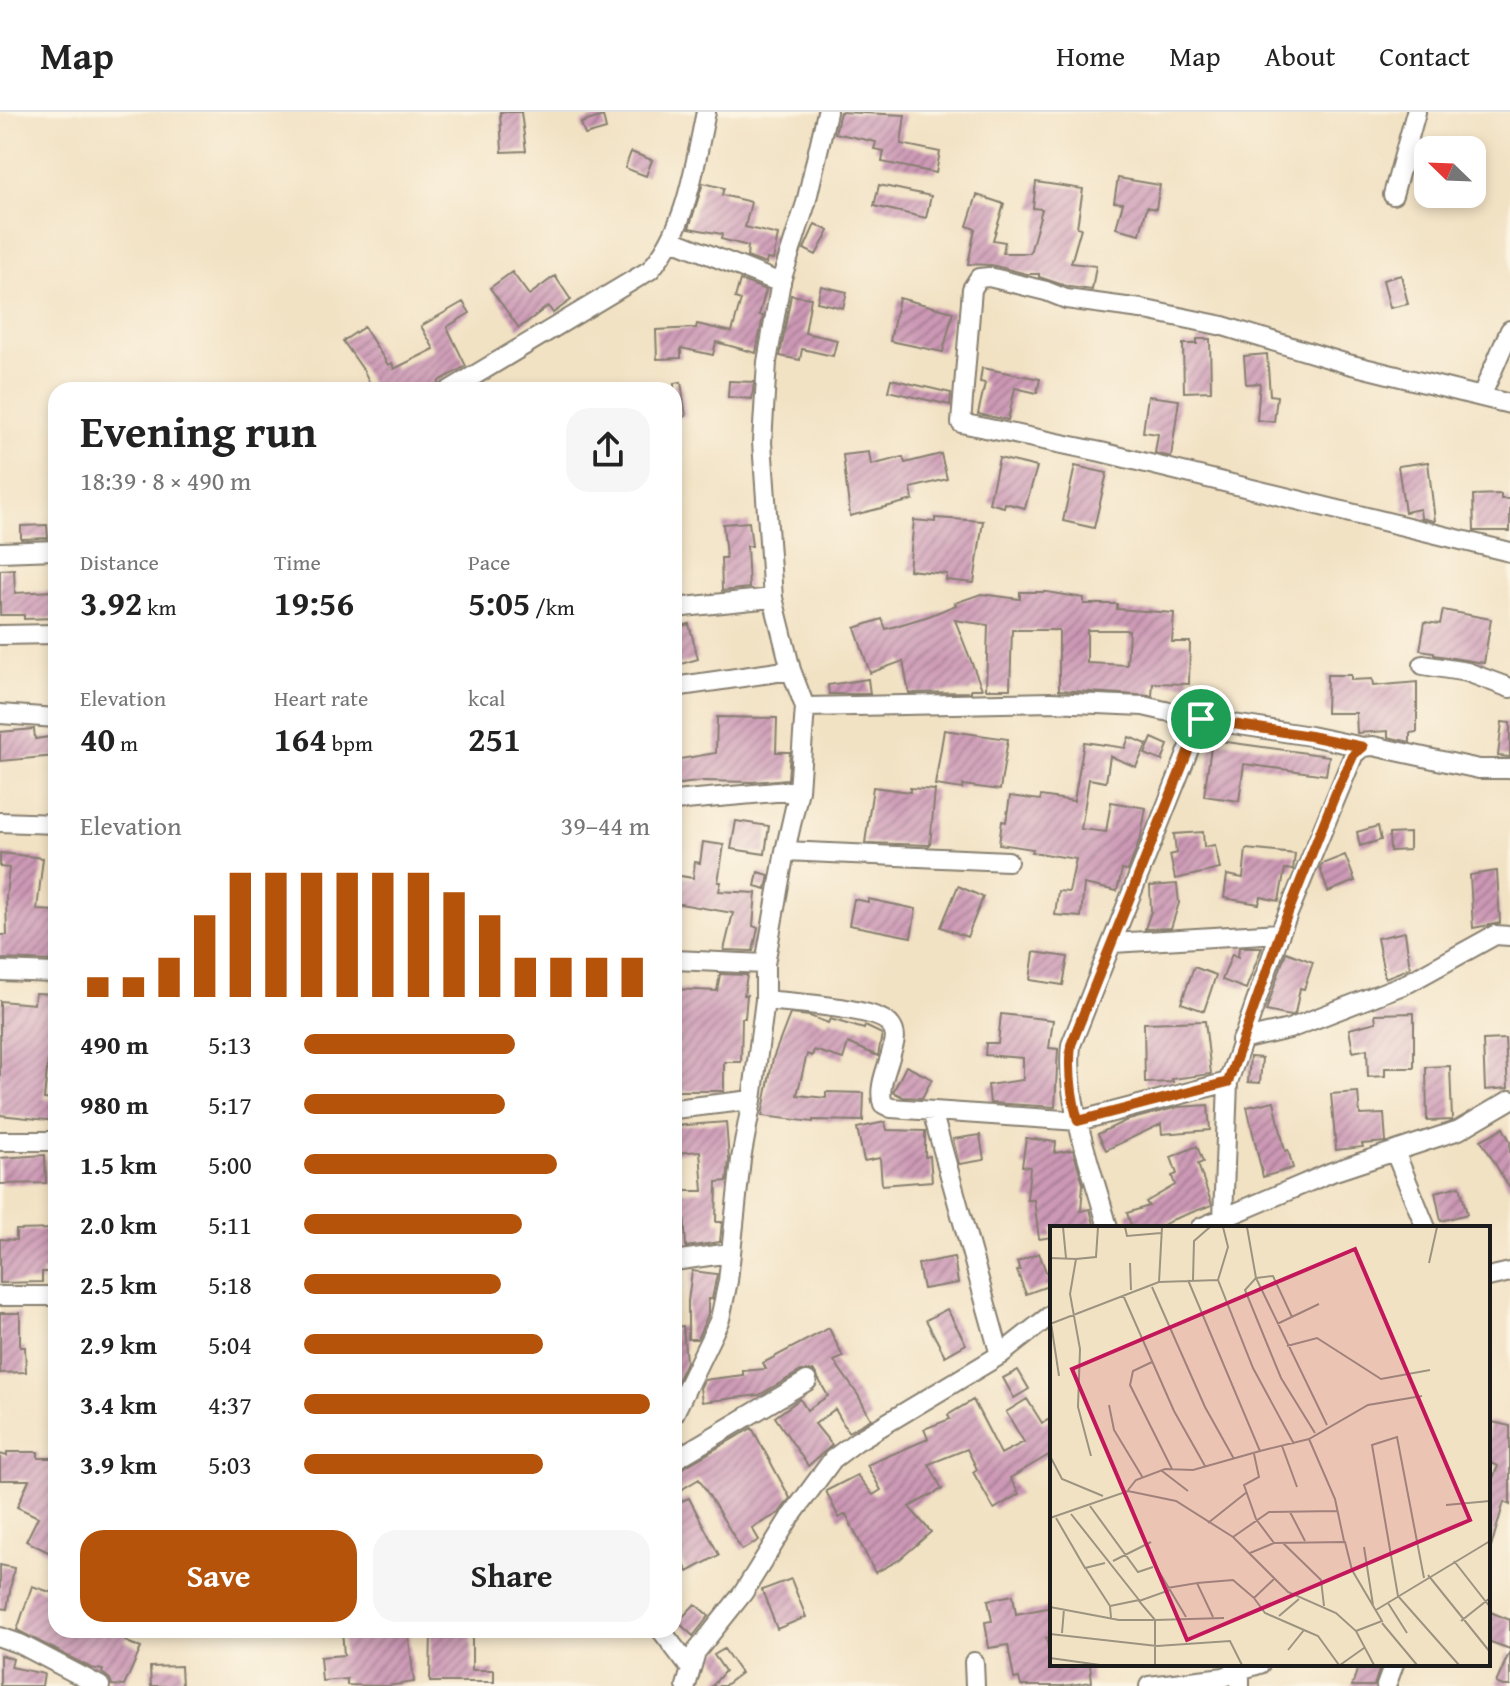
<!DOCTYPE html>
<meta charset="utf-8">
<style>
body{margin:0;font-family:"Gentium Book Plus",serif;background:#f6f6f6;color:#222;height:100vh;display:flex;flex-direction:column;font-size:30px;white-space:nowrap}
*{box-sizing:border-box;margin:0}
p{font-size:26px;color:#767676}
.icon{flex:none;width:44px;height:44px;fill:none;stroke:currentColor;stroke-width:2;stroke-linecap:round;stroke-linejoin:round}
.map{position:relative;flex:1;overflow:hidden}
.panel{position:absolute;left:48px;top:270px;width:634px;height:1256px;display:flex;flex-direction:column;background:#fff;border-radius:24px;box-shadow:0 4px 12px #0003}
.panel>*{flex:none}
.needle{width:52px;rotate:293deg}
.controls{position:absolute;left:1414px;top:24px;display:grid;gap:16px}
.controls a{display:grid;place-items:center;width:72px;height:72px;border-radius:16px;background:#fff;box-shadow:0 4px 12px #0003;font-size:40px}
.pin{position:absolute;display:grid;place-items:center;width:68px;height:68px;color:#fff;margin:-34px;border:4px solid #fff;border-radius:50%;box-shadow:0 2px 8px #0007}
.round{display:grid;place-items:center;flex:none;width:84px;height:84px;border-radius:24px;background:#f6f6f6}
.head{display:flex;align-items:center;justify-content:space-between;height:136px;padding:0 32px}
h1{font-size:44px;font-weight:600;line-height:60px}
.metrics{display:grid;grid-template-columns:repeat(3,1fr);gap:12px;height:136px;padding:8px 32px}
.metrics div{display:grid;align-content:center}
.metrics b{font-size:34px;font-weight:600}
.metrics small{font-size:22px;font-weight:400}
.metrics p{font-size:22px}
.chart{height:224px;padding:16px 32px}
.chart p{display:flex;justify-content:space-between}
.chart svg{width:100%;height:144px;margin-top:8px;stroke:#b45309;stroke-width:6}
.cta{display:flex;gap:16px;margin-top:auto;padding:16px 32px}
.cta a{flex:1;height:92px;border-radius:24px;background:#b45309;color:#fff;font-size:32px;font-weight:600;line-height:92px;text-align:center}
.cta a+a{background:#f6f6f6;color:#222}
ul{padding:0 32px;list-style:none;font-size:26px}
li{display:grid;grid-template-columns:128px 96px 1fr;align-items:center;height:60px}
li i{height:20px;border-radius:10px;background:#b45309}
header{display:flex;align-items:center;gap:48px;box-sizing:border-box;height:112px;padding:0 40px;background:#fff;border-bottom:2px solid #e0e0e0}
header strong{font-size:38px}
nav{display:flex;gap:44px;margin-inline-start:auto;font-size:28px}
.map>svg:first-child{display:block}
</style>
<header>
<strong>Map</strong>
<nav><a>Home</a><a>Map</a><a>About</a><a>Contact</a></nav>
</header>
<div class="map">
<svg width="1510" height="1574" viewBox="0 0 1510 1574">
<defs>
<pattern id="building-hatch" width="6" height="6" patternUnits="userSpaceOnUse" patternTransform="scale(2)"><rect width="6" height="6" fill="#cc98b5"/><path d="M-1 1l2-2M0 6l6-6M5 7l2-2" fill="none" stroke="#a57b92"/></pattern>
</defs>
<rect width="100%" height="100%" fill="#fcf5e5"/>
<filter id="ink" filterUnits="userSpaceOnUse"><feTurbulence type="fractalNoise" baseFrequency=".0125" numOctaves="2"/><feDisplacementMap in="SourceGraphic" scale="16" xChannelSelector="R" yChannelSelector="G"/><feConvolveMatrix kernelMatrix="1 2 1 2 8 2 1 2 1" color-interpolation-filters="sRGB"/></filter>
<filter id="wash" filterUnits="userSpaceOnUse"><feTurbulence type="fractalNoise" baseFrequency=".006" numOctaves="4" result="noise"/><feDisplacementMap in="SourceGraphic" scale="32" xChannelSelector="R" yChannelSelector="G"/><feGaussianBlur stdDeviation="1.8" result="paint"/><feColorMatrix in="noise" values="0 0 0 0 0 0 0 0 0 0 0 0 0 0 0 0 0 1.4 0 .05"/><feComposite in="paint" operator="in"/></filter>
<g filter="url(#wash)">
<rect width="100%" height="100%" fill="#f2e2c4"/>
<g id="blocks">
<path fill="url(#building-hatch)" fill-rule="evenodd" d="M500,0h21l5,39 -24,1z
M840,0l65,3 -4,29 39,8 -4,21 -54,-11 2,-11 -10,-2 2,-7 -41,-9z
M603,4l3,13 -21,6 -4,-12z
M631,40l21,8 -6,16 -21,-8z
M1118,66l42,7 -4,24 -9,-2 -7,27 -24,-6 7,-25 -9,-1z
M1036,70l47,7 -6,38 4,1 -10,35 25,3 -4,24 -23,-3 -30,-10v-3h-12l-36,-9 -23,-1 7,-35 -8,-3 10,-31 27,9 -11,36 12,2 -2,11h27l12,-44 -9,-1z
M703,71l21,5 -2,7 29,7 -6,25 33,8 -5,25 -6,-1 -1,5 -19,-7 1,-11 -27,-7 1,-5 -33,-6z
M879,73l52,11 -5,22 -52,-12z
M815,112l14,7 -13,24 -12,-6z
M512,160l17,23 26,-19 16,24 -18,13 -5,-7 -29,22 -29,-40z
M1401,163l7,29 -18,4 -7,-28z
M740,168l26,10 -7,25 4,1 -7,37 -40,-11 -3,13 -32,-7v10l-24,1 -1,-29 40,-2 1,-4 35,8 9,-32 -6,-2z
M821,174l26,6 -4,16 -26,-6z
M791,183l20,3 -6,35 32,7 -4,16 -31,-7 -2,11 -20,-4z
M899,186l54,14 -10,40 -53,-11z
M463,190l7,11 -23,14 19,39 -27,15 -1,9h-65l-9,-19 -21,-30 21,-14 24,38 4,-2 2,6 40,-20 -13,-23z
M1197,227h13l1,52 -27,1 -1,-48h14z
M1267,242l3,41 7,1 -3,26 -17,-2 3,-37 -14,1 -2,-28z
M982,256l58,11 -3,14 -22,-5 -7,32 -30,-6 7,-31 -5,-1z
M891,267l60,14 -1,12 -62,-14z
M729,269l25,1 -2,17 -24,-2z
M681,270l5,34 -12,2v-35z
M1148,284l31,4 -8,57 -16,-4 3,-19 -15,-2z
M869,340l2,13 32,-8 2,6 36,-9 6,25 -36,9 2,12 -63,16 -7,-61z
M999,346l38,9 -12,41 -20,-5 -1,4 -15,-4z
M1428,350l7,59h-1l-13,-3 -1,-9 -15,3 -7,-46z
M1075,354l32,7 -13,55 -31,-7z
M1501,382v5h9v32h-36l-1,-36z
M935,406l48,3 -9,62 -28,-3 1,-6 -38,-4 5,-50 21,2z
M749,410l3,24h-5l2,42 -27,3 -1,-33h5l-3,-34z
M47,413l1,13 -27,1v-13z
M14,457l1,24 39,-2 1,27 -31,1v-4h-24v-45z
M1020,480h27l37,6v6h33v5l57,4 -2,29h18l-1,42 -36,-1 -1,13 -93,-6v-60h-47l-2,59h-24l2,-64 -33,-5 27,69h-11v3l-62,1 -6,-32 -33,12 -15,-45 27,-9 4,10 43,-13 27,-11 -1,-2 26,-9 39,5zM1087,518h42l-2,35 -40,-2z
M1443,498l48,9 -7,44 -50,-8v-3l-14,-2 5,-28 15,2z
M689,512l9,35 -24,7v-38z
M1327,563h24v5l21,-1 1,7 44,-4v50l-7,1v9l-22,-5v-6l-31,2 -1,-20h-30z
M868,567l2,15h-41l-1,-9z
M717,605l60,1 -1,34h14l-2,27 -36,3 -49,-1 -29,4v-25l42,-7z
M1502,610l8,1v34l-12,-1z
M34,617l1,10 21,-3v20l-56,5v-29z
M944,618l64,9 -8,51 -37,-5 -1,4 -27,-4z
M1129,625l18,7 -11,23 -26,-11 -4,26 -17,-3 -8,50 25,3 5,-30 35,6 -5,28 -13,35 -6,-1 -5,21 -33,-7 -3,33 -26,-2 3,-24 11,1 7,-33 -44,-7 1,-3 -34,-5 3,-23 4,1 4,-26 30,4 1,-4 33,5 10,-59 41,6z
M1152,626l16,7 -6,16 -17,-7z
M1212,628l117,16 -3,19 -82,-11 -5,37 -35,-5z
M873,675l37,5v-4l25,2 -5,55 -65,-2z
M736,709l33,5 -4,28 -34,-5z
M1378,714l3,14 -21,6 -3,-14z
M1203,720l1,15 11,-2 5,24 -45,10 -5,-24 6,-2 -2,-19z
M1409,721v17l-19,1 -1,-17z
M703,730l21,3 -6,37h3l-2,9 37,2 -3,33 5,2 -5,23 -29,-1 9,-37 -59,-10v-28l19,3 2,-16 5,1z
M1246,737l49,5 -2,16 -8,-1 -6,32 -18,-4 -2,7 -35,-6 3,-23 16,3z
M0,741l43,5 -6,52 19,1v50l-56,-2v-24h7l-1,-38 3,-29 -9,-1z
M1345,743l10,26 -27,11 -8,-24 2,-4z
M1497,759l3,52 -27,5 -3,-53z
M758,760l11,3 -3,14 -11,-3z
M1177,772l2,19 -8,25 -26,1 6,-18 -1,-25z
M958,774l25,11 -16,40 -26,-10z
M854,787l14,3v-3l48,10 -5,28 -62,-12z
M1405,820l5,36 -25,10 -8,-40z
M1239,835h23l-16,42 -24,-9 10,-26 6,3z
M1034,840l34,5 -5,28 -33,-5z
M1286,840l27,10 -9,27 -4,-1 -5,26 -5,2 -24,-5z
M1194,855l22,8 -12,36 -23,-8z
M720,862l27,1 -3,20h3l-2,23h-3l-1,44h-17v29h-50v-102l43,2z
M35,881l21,1v67h-8l-4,38 12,1v21l-56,-6v-114l34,3z
M1414,901v55h-29v8l-17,1 -1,-28 -14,3 -4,-23 27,-7 -1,-8z
M790,902l20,2 18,7 2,-4 34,10 1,-3 17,8 -4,22 -30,-13 -5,16 -29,-9 -2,6 -5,-2 -10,41 29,3v-6l38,1 -1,28 -50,-1v2l-51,-6 11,-58z
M1001,902l52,6 -4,28 9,1 -3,58 -65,-4 -2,-18 35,-5v-22l-38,-3 1,-12h12z
M1205,909l6,53 -39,5 1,3 -28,1 -1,-60z
M1505,927l3,49 -23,2 -2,-50z
M1250,945l12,1 -2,25 -12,-1z
M906,954l26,13 -10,19 -19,-1 -10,-5z
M1450,954l2,54 -25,1 -1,-54z
M1358,980l2,23 24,-1 2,28 -24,2 1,3 -27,3 -5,-56z
M1274,989l11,50 3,-1 5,18 -30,9 -16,-70z
M1208,993l2,25 -48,4 -1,-10 -55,26 -8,-16 27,-13 53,-14z
M726,1010l3,38 -2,21 -10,1 -1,40h6l-2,20 -34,5 -2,-34h-10v-22h29l-3,-40 -26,2v-27z
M885,1010l2,8 38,1v26l5,-1 2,25 -50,4 -2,-27 -16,3 -7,-33z
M1503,1016l7,13v48l-29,-49z
M980,1023l4,25 -25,4 -6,-25z
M1026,1026l30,4 -1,11 18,-3 10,34 -2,27 9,-2 5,19h-43v9l-13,2 -5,-39h-7l3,-33 -8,-1z
M1197,1034l6,16 -5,2 14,41 -38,14 -16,9h-26l-5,-15 22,-7 -3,-4 29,-17 -3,-9 5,-2 -6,-17z
M45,1043l1,28 -46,1v-26z
M1460,1074l7,28 -26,7 -6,-29z
M56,1117v43h-14v10l-42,1v-44l16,1v-10z
M1039,1141l12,32 -25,9 -9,-23 3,-1 -3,-8z
M954,1145l4,26 -35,6 -5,-25z
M692,1159l25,3 -5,25h-4v16l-11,24h-9v-38z
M947,1197l19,35 -21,12 -19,-36z
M0,1201h20v34h5l1,25 -26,1z
M683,1214l3,36 -9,19h-3v-54z
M829,1216l14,29 -9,4 24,34 13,24 -23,13 -13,-23 -20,15 17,21 -24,21 -33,-49 25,-18 7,11 21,-14 -14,-25h-13l-42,24 -57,7 -2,-14 4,-8 39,-5v-4l23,-2 -3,-6z
M1018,1258l11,19 -15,9 -11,-20z
M1027,1287l15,24 10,-5v35l-42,25 9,16 -25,15 -21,-37 4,-3 -10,-20 -38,15 13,25 -33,18 22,25 -32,28 -24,13 -29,-59 -7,4 -13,-27 31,-16 16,20 8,-5 -14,-25 61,-26 -4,-10 26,-10 -2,-4 25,-15 28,54 23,-12 -18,-30z
M1488,1309l22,5v79l-6,-3 -13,45 -3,-1v-56l10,-24 -10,-4z
M752,1316l38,70 -11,15 -27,15 7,12 -17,10 -43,-71 -25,15v-21z
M7,1340h31v6h18v98l-30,-15 12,-24 -21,-10 12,-27h-29v-26l7,2z
M689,1386l30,57 -31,17 -14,-26 5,-5 -5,-12v-25z
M0,1453l14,3 -7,41 -7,-1z
M791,1467l15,38 -29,12 -15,-39z
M32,1474l24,8v36h75l-6,11 16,7 -17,38 -12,-1 -2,-6 -8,-6 1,-3 -12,-2 -74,-38z
M1013,1483l3,19 36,-7v29l-6,2 6,26h38l2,18 -30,4h-41l-2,-8 -5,1 -6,-34 -19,3 -4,-26 7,-1 -4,-21z
M695,1492l14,12 -16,20 -15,-14z
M1488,1499l22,9v29l-22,-8z
M342,1518h26l1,5 39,-5 6,52 -27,4 -40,-1v-6l-25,2 -2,-24 24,-2z
M431,1518h41v40h22v12h-64z
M724,1537l17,24 -17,13h-12l13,-15 -11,-16z
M1510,1539v35h-7l-7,-3z
M0,1543l13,4 -2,8 33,7 -2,12h-42z
M1359,1552h22l-7,22h-22z
M181,1554l1,20h-31l-1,-19z"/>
</g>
</g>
<g filter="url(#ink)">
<use href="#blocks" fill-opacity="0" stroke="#877f70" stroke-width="2"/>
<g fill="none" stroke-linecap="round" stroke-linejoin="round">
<g stroke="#877f70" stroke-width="22">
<path id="minor" d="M1393,83l23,-83
M672,128l109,43
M450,278l200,-120c38,-44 44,-103 56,-158
M1481,285l29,-67
M1510,292l-162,-40 -125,-38 -82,-17 -75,-10 -20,-8 -57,-14 -10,1 -7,11 -11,134 140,29 409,100
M0,440l56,-2
M674,496l99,-10
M0,523l56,-1
M1423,553l44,7 43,16
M674,575l117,-17
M805,595l246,-5 92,4 58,13 109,17 53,11
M0,602l56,4
M674,689l125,-11
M0,710l56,2
M785,739l223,10
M1113,831l167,-10
M674,848l91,4v36l-13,100 -11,59 -13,122 -8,38 -46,95
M765,852l20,-113 14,-61 6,-83 -14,-37 -18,-72 -11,-156 5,-80 14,-81 25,-78 21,-91
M0,859l56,2
M765,888c24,3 115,7 126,26 6,8 4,16 1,24 -4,17 -15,38 -9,54l8,4 187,13 150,-39
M1241,928l48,-11 119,-46 87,-48 15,1
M674,997l78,-9
M932,999l68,244
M0,1029h56
M1395,1040l31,76
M1223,1107l5,-137 52,-149 74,-179 9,-7 10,-1 106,23h31
M1108,1116c-15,-58 -43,-123 -37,-183l130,-326
M1200,1116l132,-56 127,-42 51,-30
M674,1149l56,-8
M1488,1165l22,-5
M0,1184h56
M674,1348l133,-79
M661,1518l29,38
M0,1525l20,7 80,42
M974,1550l1,24
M1240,1558l20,-6
M686,1574l10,-34 47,-59 46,-74 44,-60 24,-18 143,-86 52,-41
M1149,1574l75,-9 16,-7v16
M1386,1574l8,-22"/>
</g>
<use href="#minor" stroke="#fff" stroke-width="18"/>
</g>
</g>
<g fill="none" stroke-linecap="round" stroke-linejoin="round" filter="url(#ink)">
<g stroke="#fff" stroke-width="16">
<path id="route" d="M1201,607l109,17 53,11 -9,7 -19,41 -55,138 -52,149 -150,39c-7,-26 -10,-49 -7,-76z"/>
</g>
<use href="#route" stroke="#b45309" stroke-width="10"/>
</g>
<g transform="translate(1050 1114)">
<rect width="440" height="440" fill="#f2e2c4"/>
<path fill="none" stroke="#9c9381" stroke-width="2" d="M13,1l3,31M75,1l2,9 34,-3M197,1l9,51 -11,12 36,88 34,55M0,32l27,1M80,37l1,27M379,37l8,-36M143,54l1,-39 16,-14M168,54l10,-33 -5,-20M109,56l59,-2 35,88 41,76M102,61l53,120 29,52M73,69l51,116 31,55M242,91l-19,-41 -17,2 71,147M1,97l8,53M0,98l109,-42 3,-55M227,98l42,-20M237,120l30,-8 64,41 49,-9M102,136l-19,9 -3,14 42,84M59,179l5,25 29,48M259,213l26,60 9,42M232,220l15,41M210,225l49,-12 59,-34 54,-9M204,228l5,23 -15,8 12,34 18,24M0,230l12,23 41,17M41,230l-13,-49 2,-58 -10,-55 6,-35 20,-2 2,-30M112,245l26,20M78,264l8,-10 29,-11 28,1 67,-19 -72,-171M396,279l44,-4M40,280l48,66 15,-5M240,286l15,29M21,288l68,86 -29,6 1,12M0,292l78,-27 48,10 57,36 55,55 48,21 20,18 18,34M6,292l29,50 20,-5M158,297l39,-31M183,311l36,-25 68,-1M233,317l38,37 3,26M314,321l9,58M200,327l24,-10 71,-1 7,28 30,51 -26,10M102,334l18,30 -31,11 16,19 69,-2M63,335l38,-19M404,335l36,46M36,343l24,37M378,349l62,77M374,352l-27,-141 -25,8 26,151 61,69M147,357l36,-3 21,18 20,-19M117,362l30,-5 16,34M120,364l16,27M204,372l11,15 39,17 -16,20M338,377l19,30M0,381l69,13h36v45M326,384l114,-69M229,390l20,-17M411,395l29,-23M332,397l35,42M254,404l14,6 21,29M12,407l2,-24M0,408l107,12 73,-5 12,24M0,432l50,7M290,439l24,-17"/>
<path fill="#c2185b" fill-opacity="0.15" stroke="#c2185b" stroke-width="4" d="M305,23l115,271 -283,120 -115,-271z"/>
<rect width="440" height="440" fill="none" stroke="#1c1c1c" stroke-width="4"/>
</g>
</svg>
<div class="controls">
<a><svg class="needle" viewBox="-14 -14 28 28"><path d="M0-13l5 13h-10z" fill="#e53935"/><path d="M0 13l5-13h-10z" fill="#767676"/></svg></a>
</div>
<div class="pin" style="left:1201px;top:607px;background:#1e9e55"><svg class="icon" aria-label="arrive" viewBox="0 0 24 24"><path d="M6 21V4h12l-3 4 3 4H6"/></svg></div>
<section class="panel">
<div class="head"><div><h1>Evening run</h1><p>18:39 · 8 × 490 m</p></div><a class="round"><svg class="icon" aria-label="share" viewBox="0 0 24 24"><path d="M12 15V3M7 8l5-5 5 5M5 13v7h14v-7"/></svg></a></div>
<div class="metrics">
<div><p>Distance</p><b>3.92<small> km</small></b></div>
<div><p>Time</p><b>19:56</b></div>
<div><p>Pace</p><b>5:05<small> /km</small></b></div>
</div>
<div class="metrics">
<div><p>Elevation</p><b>40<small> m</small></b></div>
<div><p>Heart rate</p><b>164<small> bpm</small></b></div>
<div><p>kcal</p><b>251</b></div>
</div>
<div class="chart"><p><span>Elevation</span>39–44 m</p>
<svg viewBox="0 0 160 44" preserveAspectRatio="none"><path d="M5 44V38M15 44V38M25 44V32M35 44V19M45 44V6M55 44V6M65 44V6M75 44V6M85 44V6M95 44V6M105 44V12M115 44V19M125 44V32M135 44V32M145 44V32M155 44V32"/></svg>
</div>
<ul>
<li><b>490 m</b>5:13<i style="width:61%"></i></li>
<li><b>980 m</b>5:17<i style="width:58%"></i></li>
<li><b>1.5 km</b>5:00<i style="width:73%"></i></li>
<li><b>2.0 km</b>5:11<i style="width:63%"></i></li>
<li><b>2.5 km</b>5:18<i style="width:57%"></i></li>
<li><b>2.9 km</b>5:04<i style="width:69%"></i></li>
<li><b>3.4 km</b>4:37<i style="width:100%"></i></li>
<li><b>3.9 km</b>5:03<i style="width:69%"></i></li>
</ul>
<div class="cta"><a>Save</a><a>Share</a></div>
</section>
</div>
